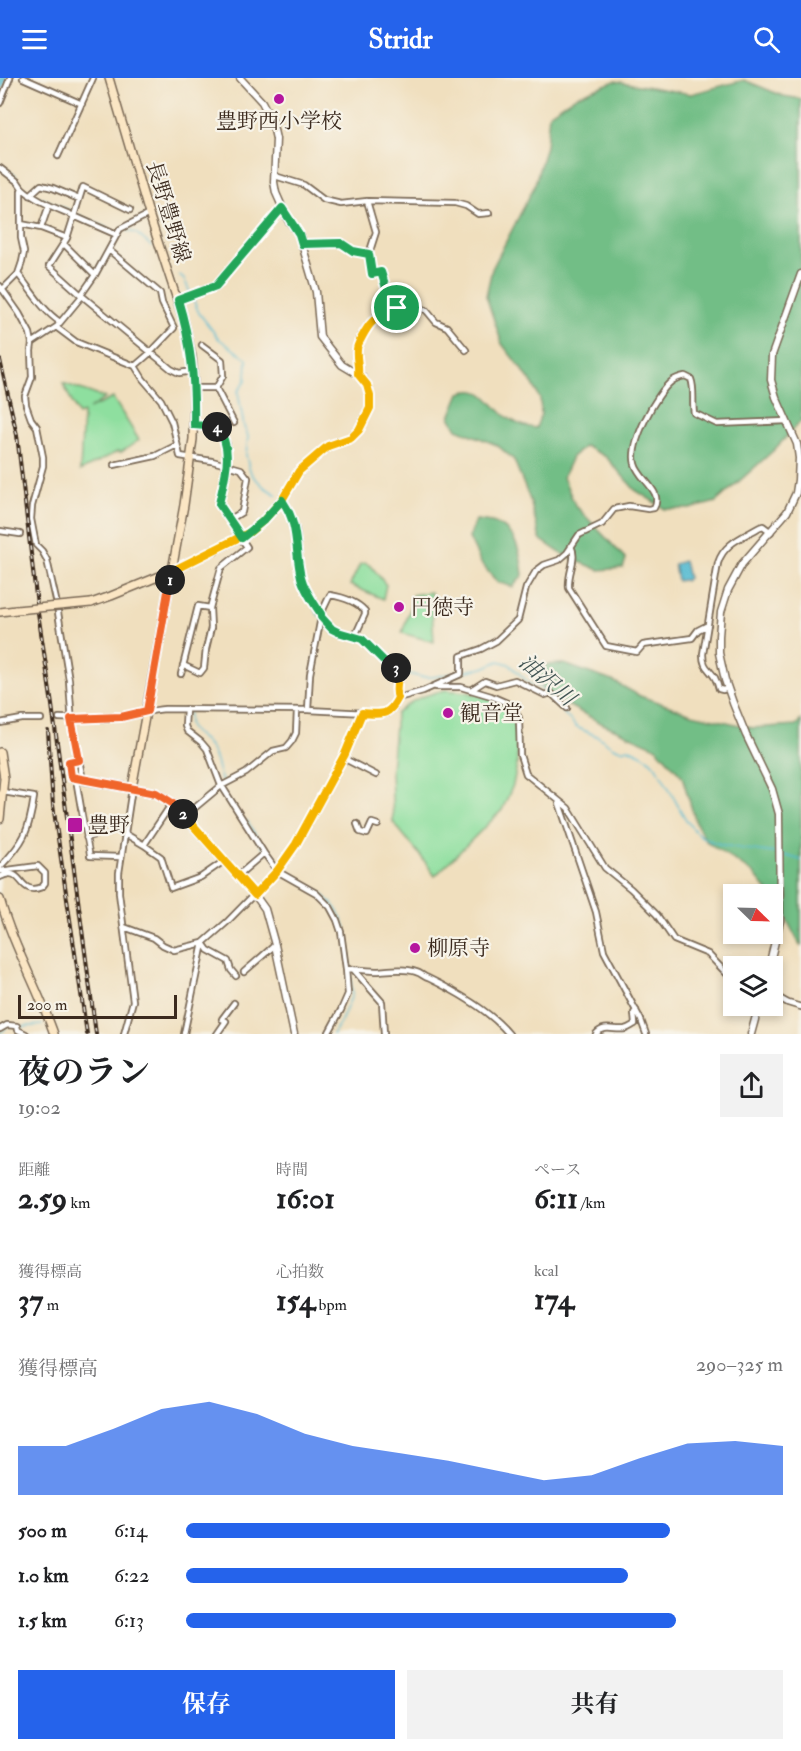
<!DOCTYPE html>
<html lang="ja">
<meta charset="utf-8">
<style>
body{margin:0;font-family:"IM FELL Double Pica","Noto Serif JP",serif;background:#f2f2f2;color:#202124;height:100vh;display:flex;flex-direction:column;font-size:22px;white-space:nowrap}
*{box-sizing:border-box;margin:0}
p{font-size:20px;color:#757577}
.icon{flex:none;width:33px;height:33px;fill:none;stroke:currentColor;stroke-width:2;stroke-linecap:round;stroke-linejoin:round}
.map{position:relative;height:956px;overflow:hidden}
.panel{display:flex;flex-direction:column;background:#fff;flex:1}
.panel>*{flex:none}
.needle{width:39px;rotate:113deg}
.fabs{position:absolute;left:723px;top:806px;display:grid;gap:12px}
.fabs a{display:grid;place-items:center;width:60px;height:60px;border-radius:0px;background:#fff;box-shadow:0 3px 9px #0003;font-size:30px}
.scale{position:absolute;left:18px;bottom:15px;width:159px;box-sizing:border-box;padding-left:6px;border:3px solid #3b2a1e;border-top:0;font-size:16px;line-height:21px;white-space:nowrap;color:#3b2a1e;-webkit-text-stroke:4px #f7f3e8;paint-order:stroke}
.pin{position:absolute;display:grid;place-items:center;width:51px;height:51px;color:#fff;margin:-26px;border:3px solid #fff;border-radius:50%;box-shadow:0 2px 6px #0007}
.km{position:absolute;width:30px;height:30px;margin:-15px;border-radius:50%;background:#222;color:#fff;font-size:16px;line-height:30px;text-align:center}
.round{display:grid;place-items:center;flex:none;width:63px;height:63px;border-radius:0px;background:#f2f2f2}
.overview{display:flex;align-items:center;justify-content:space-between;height:102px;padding:0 18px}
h1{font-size:33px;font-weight:700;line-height:45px}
.metrics{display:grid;grid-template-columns:repeat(3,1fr);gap:9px;height:102px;padding:6px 18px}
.metrics div{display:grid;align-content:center}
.metrics b{font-size:30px;font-weight:700}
.metrics small{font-size:16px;font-weight:400}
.metrics p{font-size:16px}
.chart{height:168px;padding:12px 18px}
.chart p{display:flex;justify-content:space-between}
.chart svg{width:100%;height:108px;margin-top:6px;fill:#2563eb;opacity:.7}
.primary-button{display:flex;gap:12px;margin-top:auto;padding:12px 18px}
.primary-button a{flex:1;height:69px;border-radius:0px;background:#2563eb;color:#fff;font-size:24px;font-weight:700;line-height:69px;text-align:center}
.primary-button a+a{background:#f2f2f2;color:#202124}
ul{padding:0 18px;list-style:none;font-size:20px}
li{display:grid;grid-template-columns:96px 72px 1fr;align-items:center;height:45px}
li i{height:15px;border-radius:8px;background:#2563eb}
header{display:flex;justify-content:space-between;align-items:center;height:78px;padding:0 18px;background:#2563eb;color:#fff;font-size:27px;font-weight:700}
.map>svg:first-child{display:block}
</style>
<header><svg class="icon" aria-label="menu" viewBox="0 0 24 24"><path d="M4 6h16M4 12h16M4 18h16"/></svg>Stridr<svg class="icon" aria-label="search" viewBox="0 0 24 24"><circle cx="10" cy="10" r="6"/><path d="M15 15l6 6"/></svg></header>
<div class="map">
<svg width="801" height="956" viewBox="0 0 801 956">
<rect width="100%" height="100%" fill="#f7f3e8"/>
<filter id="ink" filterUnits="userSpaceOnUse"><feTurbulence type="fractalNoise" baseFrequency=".0167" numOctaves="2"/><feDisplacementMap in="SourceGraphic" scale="12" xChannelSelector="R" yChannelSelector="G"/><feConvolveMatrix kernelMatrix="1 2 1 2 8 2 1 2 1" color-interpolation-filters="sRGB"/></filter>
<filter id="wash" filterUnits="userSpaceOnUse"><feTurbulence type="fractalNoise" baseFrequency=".008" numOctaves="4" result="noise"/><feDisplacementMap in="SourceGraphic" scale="24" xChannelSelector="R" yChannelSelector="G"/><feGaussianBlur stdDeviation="1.35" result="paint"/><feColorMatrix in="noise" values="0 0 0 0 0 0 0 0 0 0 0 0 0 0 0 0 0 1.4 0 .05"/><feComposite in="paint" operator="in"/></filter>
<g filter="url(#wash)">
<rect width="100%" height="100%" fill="#f0dfbe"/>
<path fill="#8edf9f" stroke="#64845e" stroke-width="1.5" d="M63,305l42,15 -16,11 24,-11 26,42 -19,13 -1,-2 -39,20 3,-58 -5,2z
M366,485l6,4 14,18 -3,14 -33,-14 10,-21z
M431,514l3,50 -32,-9 8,-24 2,-14z
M445,612l21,2 23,5 9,5 13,13 6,19v31l-4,20 -11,25 -67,66 -15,-21 -27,-33 -2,-52 5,-56c17,-16 27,-18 49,-24z"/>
<path fill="#72be86" stroke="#567452" stroke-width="1.5" d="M744,2l39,16 18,3v322l-27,29 -58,52 -26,7h-25l-30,-19 -29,-33 -21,-11 -13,11 -9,20 12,28 51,54 -3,9 -24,2 -37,-16 -22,-15 -10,-39 -16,-40 -17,-15 -40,-16 -7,-12 10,-24c24,-8 27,7 42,20 10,9 21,14 34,15l5,-14 -1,-15 -7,-15 -31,-40 -16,-48 6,-27 42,-82 12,-41 3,-32 27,-18 39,-15 76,13z
M476,442c6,1 13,1 19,3 22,8 26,32 28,52l-10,12 -16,-5 -16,-19 -12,-25z
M564,586l51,18 25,14 52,18 61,14 43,-3 5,-5v227l-21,-40 -7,-10 -1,-3h-2l-17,-21 -47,-32 -10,-18 -14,-47 -26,-29 -53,-23 -58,-31 -7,-18 5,-10z"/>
<path fill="#53bad1" stroke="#477278" stroke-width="1.5" d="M684,483l4,17 -3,3 -1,-1 -7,1 -3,-17z"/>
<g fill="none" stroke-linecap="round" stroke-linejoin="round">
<path stroke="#53bad1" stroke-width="1.5" d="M0,87l16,11
M39,119l34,15
M78,137l35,16
M128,153l8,2 15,13
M180,197l5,6 14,32 20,26 28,20 -1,21 -8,12 6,35 4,9 -2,19 3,13 3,7 12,12 13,8
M291,446l4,22
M305,513l14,25
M322,544l17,14h6
M387,588l9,5
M401,594l20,5h12l50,-9 16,-7 10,3 21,20 9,3 5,5
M548,617l28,32 23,10 12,9 10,4 7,-2c8,4 19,8 24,14 18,19 29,63 52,76 19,10 50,12 72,15
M189,633c-2,26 7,18 20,35 7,9 9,25 13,36
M247,743l16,27
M780,776l21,6
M282,792l8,6
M302,804c19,9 36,24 43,45 4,12 3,27 5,39
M20,949l22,-2
M0,955l8,-6
M333,956l8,-13 11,-26 -2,-24"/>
<path stroke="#53bad1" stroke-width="9" d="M0,8l3,-8"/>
</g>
</g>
<g filter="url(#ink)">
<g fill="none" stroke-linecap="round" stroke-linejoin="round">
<g stroke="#7a6956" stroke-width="7">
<path id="pedestrian" d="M81,730l9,48
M86,760l14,-4"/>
</g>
<g stroke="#7a6956" stroke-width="8">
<path id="minor" d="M23,0l59,26
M0,25l10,-25
M58,78l35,-78
M0,90l18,14 4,6 -1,3v47l3,14 -2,10 -4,12 -16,16
M275,98l29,9 20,15 17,4 26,-3 88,2 11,3 12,8 11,-1
M22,110c14,13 34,20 52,28l9,-29 47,23
M30,117l11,-10 12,3 26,11
M149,136l-29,15 -25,46 -14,20 90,74 8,4 14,-2
M21,146l20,4 26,10 7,-22 43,19
M41,150l8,-23
M67,160l-18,28 32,29
M64,166l31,31
M302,166l39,-1 12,8 16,3
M109,172l51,43 2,10 12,25 -24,25 -15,13
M18,196c13,16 24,36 42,48
M0,208l19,27 11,20 2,10 -1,8 1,26 -7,19 1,9 5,14 6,8 6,30v9l-11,40 -1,13 5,26 6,6 5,9 9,40 13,80 3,45 11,55 -7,-1 5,29
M178,222l38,-14 66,-78
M397,230l14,-2 15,4 10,12 11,5 19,23
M58,247l24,-29
M32,265l24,-16 20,15 59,24 8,13 18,21 11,22 8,34 32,5 29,8 7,9 -6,34 -13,8 18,27 -26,21 -11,40 1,20 -5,21 -2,19 -4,5 -17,-8
M202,267l20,15 1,16 -7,12
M358,296c1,-9 -2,-16 -1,-24 1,-9 10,-27 19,-32 7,-4 14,-6 21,-10l-9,-14 -7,-22 -9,2 -3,-20 7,-22 -9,-31
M194,310h22l18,35
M194,347l24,2 9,17v22l-8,38 10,16
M114,387l41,-9 22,-11
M282,421l6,10 8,21 5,50 20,34v3l11,12 6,3 24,7 25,25 12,5 -3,25 2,4
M0,453l20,3
M571,468c7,13 -4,27 -2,42l37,58 31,6 6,-7 49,-7 6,-8 10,-5
M321,536l9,-19c12,2 27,7 35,16v3l-10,22
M181,596l17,-68 12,2
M436,609h25l30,9 16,7 9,9 3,6 1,37 6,19 42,34 37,60 26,21 26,26 17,25 34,14 20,21 6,2
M728,610l-5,2 -4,-1c-1,-4 -2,-7 -4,-11 -6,-10 -12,-10 -12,-24l15,-91c6,-20 25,-26 42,-36l3,-1 8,6
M471,612l14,-9 11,4 19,-5 30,15 6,-2 16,15
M186,631l-1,17 2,5 14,11 6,7 13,34 44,70 13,18 39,22 14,14 7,13 4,12 5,37 2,25 -7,16 -13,24
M308,632l2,-36 11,-57
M59,640c20,1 42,1 63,-1 15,-2 28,-7 43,-8l143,1 77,4 8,-6 5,-10 25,-7 38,-17v-18l20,-7 15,-8 22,-21 8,-32 10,-17 8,-6 15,-5 8,-7 12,-18 23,-11 12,-15 15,-3 19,3 6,-1c10,-17 -15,-28 -19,-44 -6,-20 21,-71 37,-83 4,-3 8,-4 13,-5l6,3c4,10 1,23 3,34l23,11 70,-3
M0,645l22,-4h19
M343,680l33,17
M76,701l-5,-1 -2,-16 10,-2
M558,722l38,112 8,39 37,69 5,14
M185,738l36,-30 25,-13 27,-22 13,-3 6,-7 4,-8 1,-23
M357,746l3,8 7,2 5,-11 6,2
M124,755l20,12 28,-42
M144,767l17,12 10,31 30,-11 23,-16
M90,778l30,1
M0,789c24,-25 29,-35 34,-70l-31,-5
M0,793l38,-5 7,7v10l-3,4c-25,10 -18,-23 -42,-10
M242,794l22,-19
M124,849l30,11 9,7 11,5 29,-7 5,7 20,11 3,9 5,6
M346,891c11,0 22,2 33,2 12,-1 26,-3 37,1 5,1 8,5 12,6 27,13 62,33 81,56
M353,891l29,33 2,32
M244,894l31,-27
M772,916l16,9 13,4
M0,951l7,-4 10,1 1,4 8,4
M124,956l9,-33 -14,-108v-20l13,-85
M184,956l19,-91 24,-21 50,-51 19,-27 22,-39 27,-51 17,-41
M217,956l9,-13 -4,-2 12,-16
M596,956c9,-10 18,-3 29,-5 4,-1 6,-3 10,-5l-1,-11 2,-3"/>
</g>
<g stroke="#7a6956" stroke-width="9">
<path id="tertiary" d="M172,493l78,-38 13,-12 19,-22 17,-28 29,-25 23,-8 8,-8 11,-22v-12l-3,-11 -5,-8 -20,-12 -22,-28 -4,-45 -17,-58 -11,-14 -12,-27 -2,-11 2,-43 -4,-18 -10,-19 -22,-24
M132,710l24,5 16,10 83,92 10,14 10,36 19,89
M769,888l11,-45 -1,-107 -7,-25 -26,-54 -13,-32 -8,-23 -6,-27v-17l2,-24 7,-22 14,-26 45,-52 9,-19 2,-13 1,-22 -2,-14 -21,-47 -5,-17 1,-25 29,-81
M751,956l8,-29"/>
</g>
<g stroke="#7a6956" stroke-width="10">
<path id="secondary" d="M91,525l20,-7 61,-25
M0,534l16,-2
M0,674l4,26 -4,41
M83,702l49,8 52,-283 9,-66 1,-51 -2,-31 -8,-36 -35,-107 -40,-136
M0,821c13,47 38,89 54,135"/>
</g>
<use href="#pedestrian" stroke="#fff" stroke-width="4"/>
<use href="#minor" stroke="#fff" stroke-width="4.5"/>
<use href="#tertiary" stroke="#fff" stroke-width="6"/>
<use href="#secondary" stroke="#fbe6c4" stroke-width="7"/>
<g stroke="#3b2a1e" stroke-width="4">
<path id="rail" d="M0,282l17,75 21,178 14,92 44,329
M48,653l5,74 34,229"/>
</g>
<use href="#rail" stroke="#f7f3e8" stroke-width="1.5" stroke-dasharray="4.5" stroke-linecap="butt"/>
<g stroke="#7a6956" stroke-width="10" stroke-linecap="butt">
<path id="secondary-bridge" d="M16,532l75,-7"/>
</g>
<use href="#secondary-bridge" stroke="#fbe6c4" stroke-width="7"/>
</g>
</g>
<g fill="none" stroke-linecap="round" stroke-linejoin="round" filter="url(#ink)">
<g stroke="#fff" stroke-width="12">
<path id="split-1" d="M170,502l2,-9 78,-39 13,-11 19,-21 17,-29 29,-25 23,-8 8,-8 11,-22v-12l-3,-11 -9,-11c1,-9 -2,-16 -1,-24 0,-5 3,-9 5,-13 12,-23 16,-17 35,-29"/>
</g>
<g stroke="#fff" stroke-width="12">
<path id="split-2" d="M170,502l-23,131 -26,6 -50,2 8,41 -10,2 2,15 85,16 16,10 11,11"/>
</g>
<g stroke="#fff" stroke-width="12">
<path id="split-3" d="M183,736l72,81 22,-24 19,-27 49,-90 17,-41c20,1 26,4 36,-15 -4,-9 1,-20 1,-29l-3,-1"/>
</g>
<g stroke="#fff" stroke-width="12">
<path id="split-4" d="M217,349c18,22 7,52 2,77l23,34 21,-17 19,-21c18,26 12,48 19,77 3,13 13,26 20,37v3l11,12 6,3 24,7 25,25 9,4"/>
</g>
<g stroke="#fff" stroke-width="12">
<path id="split-5" d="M217,349l-23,-2c1,-45 -3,-83 -16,-125l38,-14 66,-78 17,26 3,10 39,-1 12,8 16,3 3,20 9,-2 7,22 9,14"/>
</g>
<use href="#split-1" stroke="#f5b400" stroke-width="8"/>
<use href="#split-2" stroke="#f0652b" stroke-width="8"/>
<use href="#split-3" stroke="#f5b400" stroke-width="8"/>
<use href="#split-4" stroke="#22a559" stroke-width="8"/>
<use href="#split-5" stroke="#22a559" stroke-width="8"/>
</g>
<g fill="#b5179e" stroke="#f7f3e8" stroke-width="2">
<circle cx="279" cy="21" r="6"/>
<circle cx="399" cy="529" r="6"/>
<circle cx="448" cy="635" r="6"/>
<rect x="67" y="739" width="16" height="16" rx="3"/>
<circle cx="415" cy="870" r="6"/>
</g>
<g text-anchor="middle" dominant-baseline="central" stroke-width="4.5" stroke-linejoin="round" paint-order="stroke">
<g font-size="21" fill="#3b2a1e" stroke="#f7f3e8" text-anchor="start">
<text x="279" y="43" text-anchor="middle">豊野西小学校</text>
<text x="411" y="529">円徳寺</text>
<text x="460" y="635">観音堂</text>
<text x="88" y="747">豊野</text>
<text x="427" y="870">柳原寺</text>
</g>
<g font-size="21" fill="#3b2a1e" stroke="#f7f3e8">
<text transform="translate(168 134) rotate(73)">長野豊野線</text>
</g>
<g font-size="22" font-style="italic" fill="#425554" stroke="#f7f3e8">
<text transform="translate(547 602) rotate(41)">油沢川</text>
</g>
</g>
</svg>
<div class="fabs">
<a><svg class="needle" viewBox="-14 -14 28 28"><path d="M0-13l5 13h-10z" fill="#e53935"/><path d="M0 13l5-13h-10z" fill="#757577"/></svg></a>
<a><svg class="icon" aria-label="layers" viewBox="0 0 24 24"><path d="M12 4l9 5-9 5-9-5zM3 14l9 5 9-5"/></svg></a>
</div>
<div class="scale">200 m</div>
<div class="pin" style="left:397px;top:230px;background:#1e9e55"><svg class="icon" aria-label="arrive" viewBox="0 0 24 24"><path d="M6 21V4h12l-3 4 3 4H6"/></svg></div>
<b class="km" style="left:170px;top:502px">1</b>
<b class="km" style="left:183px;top:736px">2</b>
<b class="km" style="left:396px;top:590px">3</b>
<b class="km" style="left:217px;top:349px">4</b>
</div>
<section class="panel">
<div class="overview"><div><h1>夜のラン</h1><p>19:02</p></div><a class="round"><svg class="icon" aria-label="share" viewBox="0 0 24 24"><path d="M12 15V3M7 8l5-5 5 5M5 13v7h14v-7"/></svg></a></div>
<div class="metrics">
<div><p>距離</p><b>2.59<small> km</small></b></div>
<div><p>時間</p><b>16:01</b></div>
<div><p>ペース</p><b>6:11<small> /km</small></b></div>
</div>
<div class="metrics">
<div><p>獲得標高</p><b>37<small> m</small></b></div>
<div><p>心拍数</p><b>154<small> bpm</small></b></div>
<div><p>kcal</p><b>174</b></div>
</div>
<div class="chart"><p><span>獲得標高</span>290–325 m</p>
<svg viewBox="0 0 160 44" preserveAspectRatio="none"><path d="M0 44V24L10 24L20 17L30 9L40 6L50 11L60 19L70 24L80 27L90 30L100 34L110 38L120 36L130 29L140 23L150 22L160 24V44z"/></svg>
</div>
<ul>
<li><b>500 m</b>6:14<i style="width:81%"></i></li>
<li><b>1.0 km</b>6:22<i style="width:74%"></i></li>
<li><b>1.5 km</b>6:13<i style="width:82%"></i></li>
</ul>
<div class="primary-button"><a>保存</a><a>共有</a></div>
</section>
